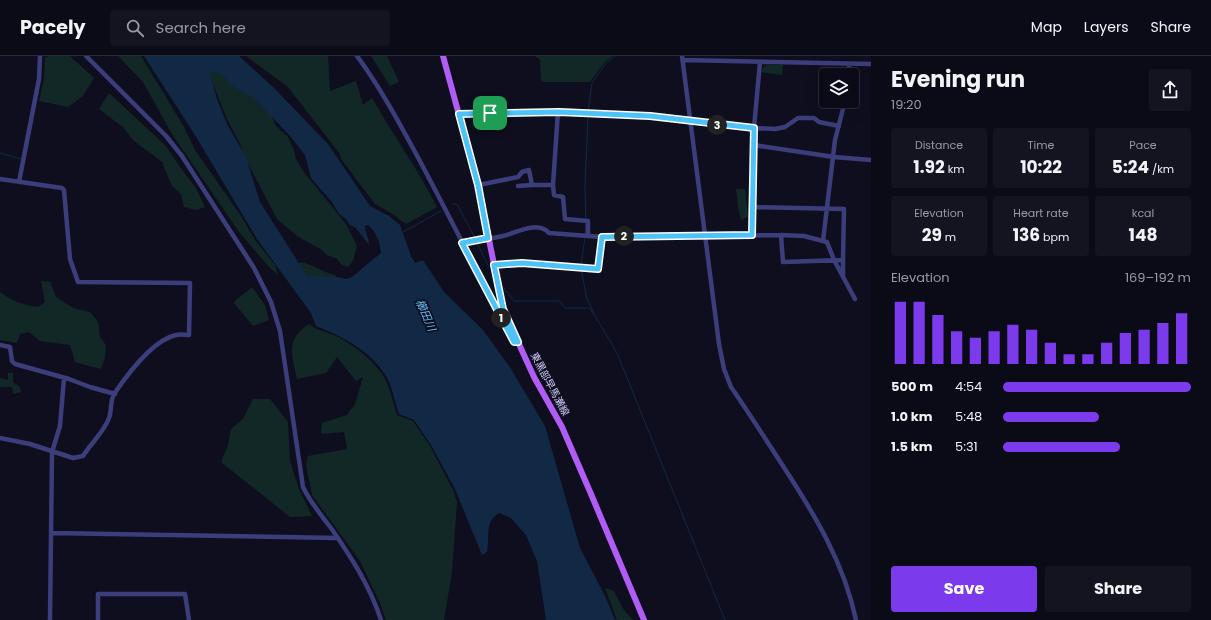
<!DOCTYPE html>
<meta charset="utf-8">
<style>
body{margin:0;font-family:Poppins,"Noto Sans JP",sans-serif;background:#141320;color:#f1f3f6;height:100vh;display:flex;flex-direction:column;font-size:15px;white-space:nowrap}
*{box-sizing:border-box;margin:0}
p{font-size:13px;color:#9a9aa1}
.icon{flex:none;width:22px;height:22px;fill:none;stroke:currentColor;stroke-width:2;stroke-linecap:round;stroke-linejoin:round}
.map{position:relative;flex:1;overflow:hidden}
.details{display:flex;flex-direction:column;background:#0b0a17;width:340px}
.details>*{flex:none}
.controls{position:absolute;left:819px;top:12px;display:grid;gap:8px}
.controls a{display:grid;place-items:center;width:40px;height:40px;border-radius:4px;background:#0b0a17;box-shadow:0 4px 16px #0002,0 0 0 1px #2b2b36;font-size:20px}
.pin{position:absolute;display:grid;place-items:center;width:34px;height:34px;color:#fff;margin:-17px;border-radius:8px;box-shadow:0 2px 6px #0006}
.km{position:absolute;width:20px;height:20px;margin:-10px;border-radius:50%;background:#222;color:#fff;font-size:11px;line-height:20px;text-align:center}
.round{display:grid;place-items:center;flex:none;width:42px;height:42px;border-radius:4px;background:#141320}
.summary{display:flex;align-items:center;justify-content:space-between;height:68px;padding:0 20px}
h1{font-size:22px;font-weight:700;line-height:30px}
.figures{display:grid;grid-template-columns:repeat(3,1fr);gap:6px;height:68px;padding:4px 20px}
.figures div{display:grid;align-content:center;border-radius:4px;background:#141320;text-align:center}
.figures b{font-size:17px;font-weight:700}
.figures small{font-size:11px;font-weight:400}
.figures p{font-size:11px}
.chart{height:112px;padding:8px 20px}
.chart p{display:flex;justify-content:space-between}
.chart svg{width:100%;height:72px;margin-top:4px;stroke:#7c3aed;stroke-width:6}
.action{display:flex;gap:8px;margin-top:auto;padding:8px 20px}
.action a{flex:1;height:46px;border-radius:4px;background:#7c3aed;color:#fff;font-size:16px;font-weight:700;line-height:46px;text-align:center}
.action a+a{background:#141320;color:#f1f3f6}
ul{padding:0 20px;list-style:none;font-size:13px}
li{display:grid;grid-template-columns:64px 48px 1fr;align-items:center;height:30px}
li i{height:10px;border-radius:5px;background:#7c3aed}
header{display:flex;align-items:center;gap:24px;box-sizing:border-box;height:56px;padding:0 20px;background:#0b0a17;border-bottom:1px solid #2b2b36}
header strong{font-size:19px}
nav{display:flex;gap:22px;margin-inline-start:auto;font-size:14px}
.search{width:280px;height:36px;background:#141320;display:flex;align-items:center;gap:10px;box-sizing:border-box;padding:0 14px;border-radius:4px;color:#9a9aa1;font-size:15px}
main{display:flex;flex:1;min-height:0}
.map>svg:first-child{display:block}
</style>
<header>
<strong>Pacely</strong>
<div class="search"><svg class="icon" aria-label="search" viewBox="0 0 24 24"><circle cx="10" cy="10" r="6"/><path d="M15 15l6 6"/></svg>Search here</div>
<nav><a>Map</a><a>Layers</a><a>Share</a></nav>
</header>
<main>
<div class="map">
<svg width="871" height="564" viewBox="0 0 871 564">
<rect width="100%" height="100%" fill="#0f0e1f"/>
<path fill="#112826" d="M49,0h21l24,22 -11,18 -15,11 -29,-6 5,-22 1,-21z
M118,0h23l43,71 11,23 46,66 14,24 20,25 3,10 -8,-7 -31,-36 -67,-98 -29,-52z
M246,0h82l2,35 26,-10 7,24 9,-7c21,37 46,71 65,109l-31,17 -15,-11 -16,-9 -34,-45 -1,-5 -52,-67z
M371,0h16l12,26 -9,4z
M535,0h78l-8,6 -15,20h-47l-2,-2 -1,-20z
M767,9h16l-1,10 -21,-3 2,-4z
M224,11l47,47 5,12 12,11 6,13 2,9 7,12 43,53 11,22 -4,15 -5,6 -6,-2 -5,-6 -10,-4 -5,-5 -25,-14 -20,-17 -33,-63 -3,-10 -14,-27 -20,-50z
M109,37l57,53 13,20 17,22 9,19 -9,3 -12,-3 -3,-13 -9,-8 -10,-24 -29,-22 -9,-12 -25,-19z
M736,133h9l3,28 -7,3 -3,-13z
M300,206c13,2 22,10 35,13l4,8 -22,8 -20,-27z
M41,225l9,1 6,15 17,11 17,4 8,10 2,15 6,8 -1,12 -4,12 -26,-7 -5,-17 -30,-4 -11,-9 -9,2 -3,9 -17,-3v-48c12,9 23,13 38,15l7,-5z
M252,231l13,18 4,15 -16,6 -19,-23 2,-3z
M309,268c9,8 21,8 31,14 16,9 34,23 44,39 6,10 9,26 13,38l16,6 17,25 23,44 4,12 -5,70 -8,48h-58l-6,-17 -20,-42 -48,-66 -6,-30 2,-9 39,-7 -3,-17 -23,2 1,-11 25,-8 8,-11 8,-27 -7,4 -19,-24 -11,16 -29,6c-5,-24 -12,-40 12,-55z
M8,317h5v9l7,5 1,5 -8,2 -1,-7h-12v-9l8,2z
M253,343h17l18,23 2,39 9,28 13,27 -22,1 -69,-55 7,-17 3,-16 12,-10z
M605,532l9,3 10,19 9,10h-16z"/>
<path fill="#112945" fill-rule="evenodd" d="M144,0h95l35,32 54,56 42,62 19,10 11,9 11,31 4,7 8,-3 21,32 39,38 28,39 34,57 35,122 25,48 10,24h-69l-9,-59 -11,-26 -15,-17 -12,-5c-15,9 -9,24 -12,39l-5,3 -27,-66 -24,-44 -17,-25 -15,-6c-4,-11 -7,-29 -13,-38 -16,-26 -43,-39 -70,-50l-5,-13 -54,-74 -62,-104zM214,15l8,4 13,13 18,9 37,39 15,19 6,23 21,24 7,12 7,5 4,6 6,3 13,17c0,-8 -4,-12 -4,-19l3,-1c9,8 12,17 13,28l-29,24 -6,2 -9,-2 -30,-1 -47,-74 -14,-45 -19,-33 -10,-25 -7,-25z"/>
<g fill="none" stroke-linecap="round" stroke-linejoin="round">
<path stroke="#112945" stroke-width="1" d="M588,56l4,-29 14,-20 9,-7
M0,97l21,6
M453,148h4l18,34
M586,164l-1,-32 3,-73
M403,176l38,-21
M585,178l1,-11
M477,187l12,24
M581,209l4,-28
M581,213l6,30 7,14
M504,232l10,13h46l5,7h24l5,6 23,39 108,267"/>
<path stroke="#3c3e7b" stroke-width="4.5" d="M86,0l80,80 16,20 72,112 17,34 9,29 23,156c7,15 18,28 28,41 20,29 39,58 50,92
M357,0c22,30 39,61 57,94 34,63 66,128 100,192h4
M682,0l37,288 5,25 7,18c18,26 35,53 52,79 32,49 61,97 73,154
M683,4l188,4
M849,8v11
M845,45l-10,39 -12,101 4,1 7,18 21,39
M459,58l99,-3 92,5 71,10 54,3 10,-2 13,-9h16l5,4 20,4
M753,89l81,12 37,3
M0,123l62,9 2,2 6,69 8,23 112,1 -1,52c-4,0 -9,-1 -13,0 -23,5 -49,40 -62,59 -4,7 -2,16 -5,24 -5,14 -18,25 -26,38l-10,2 -43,-14 -30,-6
M19,126l20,-103 1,-23
M478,129l40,-8 4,-5 7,-2 3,15h21l1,10 9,2 2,22 23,2v14
M553,129l5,-74
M518,130l14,-1
M752,151l92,2 -1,51
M752,179l2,-107 6,-66
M781,179l23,1 19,5
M462,187c14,-3 28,-4 41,-7 13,-3 34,-16 46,-3l53,4 179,-2 2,27 60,-2v15
M494,209l28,-2 77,6 3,-32
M0,289l10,2 2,14 3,3 54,15 21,8 25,7
M51,477l286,5
M50,564l2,-168 8,-26 4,-48
M98,564v-26h87l4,26"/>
<path stroke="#b05df5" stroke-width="6" d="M443,0l35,129 25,124 31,68 28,50 29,67 53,126"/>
</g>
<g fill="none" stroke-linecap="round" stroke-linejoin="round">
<g stroke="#fff" stroke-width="8">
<path id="route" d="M559,56l91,4 104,12 -2,107 -150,2 -4,32 -76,-6 -28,2 9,44 15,33h-4l-52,-99 26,-5 -10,-53 -19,-71z"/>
</g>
<use href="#route" stroke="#4fc3f7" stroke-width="5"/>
</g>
<g text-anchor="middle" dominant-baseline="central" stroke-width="3.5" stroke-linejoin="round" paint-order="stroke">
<g font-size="10" fill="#d0cffc" stroke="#0f0e1f">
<text transform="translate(550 328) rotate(62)">東黒部早馬瀬線</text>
</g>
<g font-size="11" font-style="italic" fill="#63bdf5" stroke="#0f0e1f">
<text transform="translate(426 259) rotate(67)">櫛田川</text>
</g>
</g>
</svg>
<div class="controls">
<a><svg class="icon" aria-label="layers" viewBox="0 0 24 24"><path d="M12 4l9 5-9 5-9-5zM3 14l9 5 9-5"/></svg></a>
</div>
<div class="pin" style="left:490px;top:57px;background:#1e9e55"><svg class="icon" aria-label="arrive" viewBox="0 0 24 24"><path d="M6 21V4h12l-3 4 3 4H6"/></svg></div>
<b class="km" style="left:501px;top:262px">1</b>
<b class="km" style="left:624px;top:180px">2</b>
<b class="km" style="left:717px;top:69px">3</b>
</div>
<section class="details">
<div class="summary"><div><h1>Evening run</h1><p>19:20</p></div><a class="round"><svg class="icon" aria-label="share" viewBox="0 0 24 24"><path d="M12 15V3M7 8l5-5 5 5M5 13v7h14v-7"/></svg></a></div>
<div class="figures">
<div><p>Distance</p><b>1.92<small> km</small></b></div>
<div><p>Time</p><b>10:22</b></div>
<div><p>Pace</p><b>5:24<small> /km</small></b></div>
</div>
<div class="figures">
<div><p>Elevation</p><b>29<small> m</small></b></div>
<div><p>Heart rate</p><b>136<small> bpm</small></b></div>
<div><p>kcal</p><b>148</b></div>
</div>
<div class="chart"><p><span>Elevation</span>169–192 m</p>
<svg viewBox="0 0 160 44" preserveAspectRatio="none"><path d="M5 44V6M15 44V6M25 44V14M35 44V24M45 44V28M55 44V24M65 44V20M75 44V23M85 44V31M95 44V38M105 44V38M115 44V31M125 44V25M135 44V23M145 44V19M155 44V13"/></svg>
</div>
<ul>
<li><b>500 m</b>4:54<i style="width:100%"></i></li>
<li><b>1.0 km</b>5:48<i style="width:51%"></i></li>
<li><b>1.5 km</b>5:31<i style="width:62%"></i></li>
</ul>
<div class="action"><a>Save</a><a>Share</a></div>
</section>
</main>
